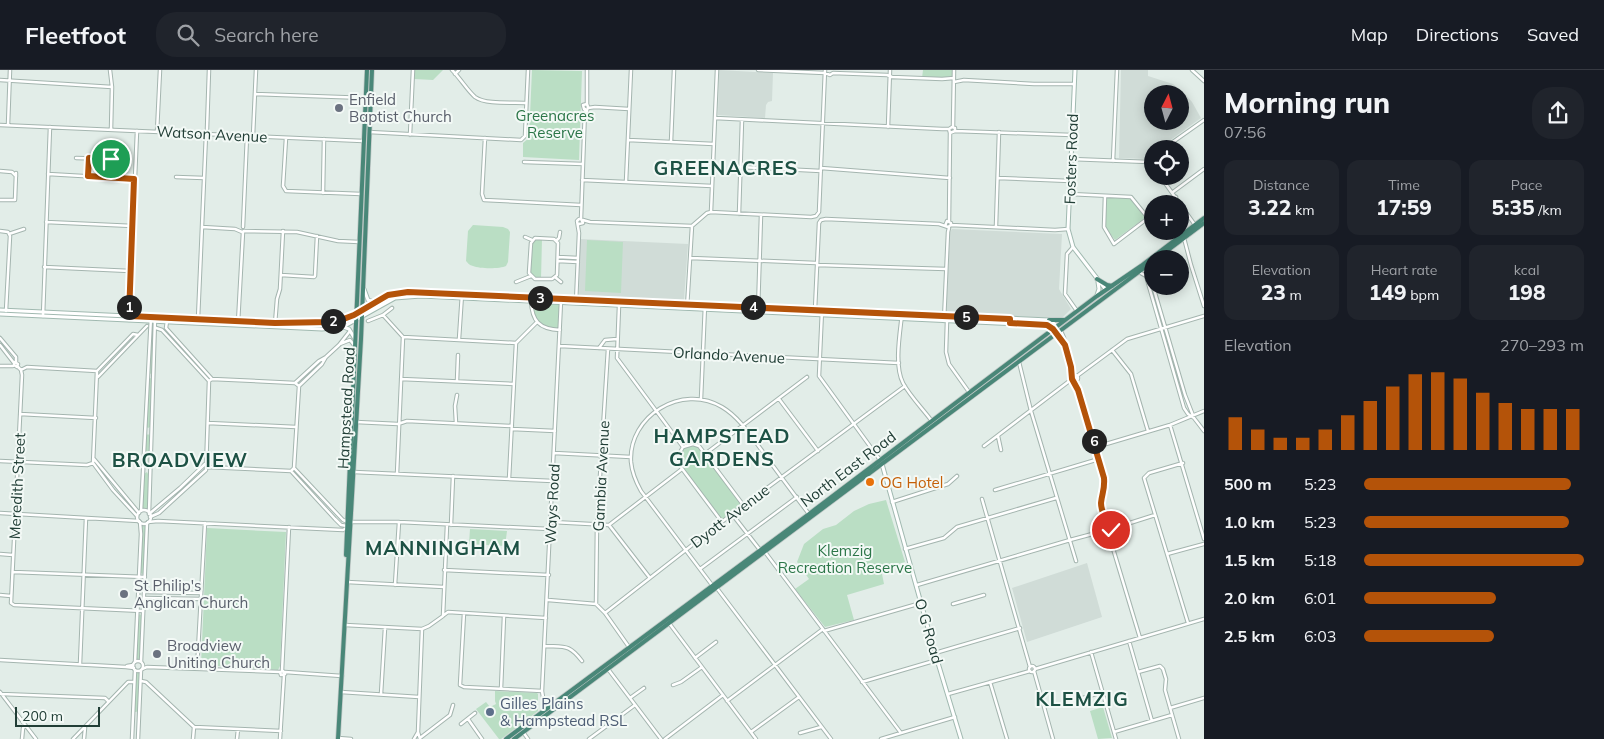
<!DOCTYPE html>
<meta charset="utf-8">
<style>
body{margin:0;font-family:Mulish,sans-serif;background:#20242c;color:#f1f3f6;height:100vh;display:flex;flex-direction:column;font-size:19px;white-space:nowrap}
*{box-sizing:border-box;margin:0}
p{font-size:16px;color:#9ea1a6}
.icon{flex:none;width:28px;height:28px;fill:none;stroke:currentColor;stroke-width:2;stroke-linecap:round;stroke-linejoin:round}
.map{position:relative;flex:1;overflow:hidden}
.panel{display:flex;flex-direction:column;background:#171b24;width:400px}
.panel>*{flex:none}
.needle{width:32px;rotate:6deg}
.fabs{position:absolute;left:1144px;top:15px;display:grid;gap:10px}
.fabs a{display:grid;place-items:center;width:45px;height:45px;border-radius:50%;background:#171b24;box-shadow:0 2px 12px #0003;font-size:25px}
.scale{position:absolute;left:15px;bottom:12px;width:85px;box-sizing:border-box;padding-left:5px;border:2px solid #213e36;border-top:0;font-size:14px;line-height:18px;white-space:nowrap;color:#213e36;-webkit-text-stroke:4px #f3f9f6;paint-order:stroke}
.pin{position:absolute;display:grid;place-items:center;width:42px;height:42px;color:#fff;margin:-21px;border:2px solid #fff;border-radius:50%;box-shadow:0 1px 5px #0007}
.km{position:absolute;width:25px;height:25px;margin:-12px;border-radius:50%;background:#222;color:#fff;font-size:14px;line-height:25px;text-align:center}
.round{display:grid;place-items:center;flex:none;width:52px;height:52px;border-radius:20px;background:#20242c}
.overview{display:flex;align-items:center;justify-content:space-between;height:85px;padding:0 20px}
h1{font-size:28px;font-weight:800;line-height:38px}
.stats{display:grid;grid-template-columns:repeat(3,1fr);gap:8px;height:85px;padding:5px 20px}
.stats div{display:grid;align-content:center;border-radius:12px;background:#20242c;text-align:center}
.stats b{font-size:21px;font-weight:800}
.stats small{font-size:14px;font-weight:400}
.stats p{font-size:14px}
.chart{height:140px;padding:10px 20px}
.chart p{display:flex;justify-content:space-between}
.chart svg{width:100%;height:90px;margin-top:5px;stroke:#b45309;stroke-width:6}
ul{padding:0 20px;list-style:none;font-size:16px}
li{display:grid;grid-template-columns:80px 60px 1fr;align-items:center;height:38px}
li i{height:12px;border-radius:6px;background:#b45309}
header{display:flex;align-items:center;gap:30px;box-sizing:border-box;height:70px;padding:0 25px;background:#171b24;border-bottom:1px solid #363941}
header strong{font-size:24px}
nav{display:flex;gap:28px;margin-inline-start:auto;font-size:18px}
.search{width:350px;height:45px;background:#20242c;display:flex;align-items:center;gap:12px;box-sizing:border-box;padding:0 18px;border-radius:20px;color:#9ea1a6;font-size:19px}
main{display:flex;flex:1;min-height:0}
.map>svg:first-child{display:block}
</style>
<header>
<strong>Fleetfoot</strong>
<div class="search"><svg class="icon" aria-label="search" viewBox="0 0 24 24"><circle cx="10" cy="10" r="6"/><path d="M15 15l6 6"/></svg>Search here</div>
<nav><a>Map</a><a>Directions</a><a>Saved</a></nav>
</header>
<main>
<div class="map">
<svg width="1204" height="669" viewBox="0 0 1204 669">
<rect width="100%" height="100%" fill="#e2ede8"/>
<path fill="#d0dcd7" fill-rule="evenodd" d="M719,0l54,3 -1,28 -4,1 -2,3 -1,13 -47,-3z
M1121,0h27v6l25,8 12,10 7,8 9,16 -43,31h-6v4l-6,6 -27,-1zM1152,24h28v27h-28z
M952,159l110,5 -3,55 12,20 -9,9 -116,-4 4,-82z
M580,169l108,5 -4,56 -105,-4z
M1087,493l15,54 -75,25 -15,-54z"/>
<path fill="#badec4" d="M415,0h28l-10,10 -19,-1z
M532,0l50,1 -3,89 -56,-3v-14l6,-5z
M923,0h31v8h-32z
M1107,127l24,1 15,19 -31,23 -10,-13z
M473,155l30,2 5,2 2,3 -2,30 -2,4c-6,3 -26,3 -33,0 -4,-1 -4,-2 -7,-5l2,-30z
M535,168l7,1 -1,40h-6l-6,-6 2,-30z
M587,170l36,2 -2,51 -36,-2z
M531,231l30,2 -2,27h-8l-14,-8z
M152,260h2l-1,43 -2,1 -2,-1z
M151,308l1,1 -2,48 -2,1 -1,-1 2,-48z
M148,364l2,2 -2,31 -1,2 -2,-2 1,-31z
M692,374l9,5 43,57 -22,16 -42,-57 -2,-7 5,-11z
M147,402l1,2v36l-6,-1 2,-35z
M886,430l19,62 -24,7 3,15 -37,11 7,25 -29,7 -30,-38 14,-10 -12,-17 7,-18 19,-15 13,-4 18,-14 15,-7z
M141,454l5,2 -3,48 -3,-1z
M207,458l79,4 -6,134 -2,4 -77,-5z
M470,459l37,2 -2,15 -36,-2z
M138,544l4,1 -2,45h-4z
M135,603h4l-1,38 -2,1h-2z
M495,621l42,2 1,1v17l-37,28h-2l-23,-30 10,-7 4,5 6,-3 -1,-3z
M1103,637l9,31 -14,1 -8,-28z"/>
<g fill="none" stroke-linecap="round" stroke-linejoin="round">
<g stroke="#a4b5af" stroke-width="4.5">
<path id="minor" d="M110,0l2,17 -1,43
M452,0c8,8 15,20 23,27 11,8 38,5 51,6
M758,0l67,3 5,2 3,-2 54,2 5,2 50,2 12,-1
M1192,0l12,11
M455,4l4,-4
M0,10l112,7
M954,12l10,-2 70,4h40
M255,24l111,4
M587,34v-34
M588,38l7,-1 34,2
M584,39l-1,-4 4,-1 1,3 -2,7
M715,48l227,11h7l3,-2 3,1v3l-5,2 -1,-4
M0,55l363,16
M8,55l2,-55
M888,57l2,-57
M953,57l1,-57
M207,59l2,-59
M955,61l117,4
M157,62l3,-62
M369,62l152,8 4,-4 3,-66
M410,65l3,-65
M253,66l3,-66
M286,68l-3,48 3,5 75,3
M485,68l-3,56 2,6 97,5
M628,70l86,4
M671,72l3,-72
M1163,79l41,-29
M76,88l35,1
M1071,89l78,3
M1113,91l4,-91
M524,92l59,2
M1149,92l3,-6
M1149,92l3,5
M740,97l81,4
M821,98l129,10
M0,101l12,1 4,4
M48,104l86,5
M88,106l1,-18
M1160,106l35,49
M176,107l28,1
M998,108l72,3
M582,110l130,6
M626,112l5,-112
M1173,122l31,-23
M323,123l1,-54
M1070,124l61,3 17,21
M1105,126l-1,31 10,17 38,-29
M0,130h15l1,-27
M1167,134l9,-7
M711,142l100,5 5,-1 3,-4 6,-142
M711,142l6,-142
M739,144l3,-94
M581,149l4,-110
M583,150l7,2 102,4
M949,151l1,-88
M46,152l87,4
M951,155l104,5 13,-1
M996,156l3,-94
M202,157l33,2 7,3 2,-1
M243,157l4,-91
M0,161l8,1 2,4 -4,75
M244,161l53,1 41,9 21,1
M9,164l15,-5
M525,167l7,3
M535,168l19,1 4,4 -1,32 -5,4h-17l-6,-6 2,-30z
M1184,168l7,27 13,41
M556,171l3,-3 1,-6
M1073,177l-6,7 -2,40 12,17
M558,187l20,1
M691,188l125,5
M558,191l20,1
M817,195l129,4
M1147,196l5,18
M44,197l86,4
M1139,202l7,4 38,132 4,6 6,4
M281,205l33,2 1,-1 2,-40
M555,207l6,5
M516,212l15,-6
M1153,216l32,109 9,23 10,13
M531,231c1,20 8,28 29,29
M576,233l3,-70 -2,-12 2,-2h2l2,4 -4,1
M619,236l-2,52 66,89
M687,238l5,-82 15,-13 4,-1
M815,240l4,-87 2,-3 5,-1 113,5 9,3 3,-2v-2l-4,-2 -2,5
M758,241l3,-96
M902,244c-2,19 -8,52 1,69 7,13 19,25 28,37
M383,245l20,22 113,6 21,-21
M43,246l7,-189
M198,249l8,-185
M129,250l8,-189
M167,251l-1,7 46,51
M368,251l15,-6 9,-7
M944,251l4,-89 1,-4
M947,251l-1,31 3,12 20,28
M238,253l5,-91
M275,254l2,-25 3,-10 3,-58
M156,258l6,2 47,51
M1061,261l3,7 8,38
M1057,264l7,10
M0,268l16,19v5
M459,269l3,-45
M340,274l10,-4 4,5
M0,275l14,18
M560,276l339,17
M599,278l6,-8 12,-1
M1112,280l19,24 17,57
M326,287l-4,7 -23,22 -5,82 49,52 5,2
M15,292l3,2 -1,3 -3,-2z
M1019,292l12,49 45,150
M0,296h13
M17,296l4,4 1,5 -11,228 3,2 129,6
M21,300l6,-3 70,4
M1072 308a3 3 0 1 1 6 0a3 3 0 1 1-6 0Z
M1077,306l50,-37 77,-23
M98,307l49,-51
M212,309l83,4 4,3
M401,309l113,5
M1076,310l28,98 1,11 -4,14 5,23
M457,311l1,-26
M295,313l24,-22 7,-4 13,-12 11,-14
M701,329l4,-94
M779,329l39,52
M20,344l76,4
M356,352l42,2 9,-3 105,5
M208,353l88,4
M456,353l-1,-17 2,-11
M1170,355l34,114
M512,359l43,2
M998,366l3,14
M984,376l88,-67
M1096,377l74,-22 34,-14
M554,383l77,4
M705,384l102,-77
M94,389l45,54
M0,391l87,4 6,-2
M1183,393l-34,10 -5,5 44,145
M207,397l84,4 3,-3
M291,401l44,48 6,6 6,1
M354,402l199,9
M397,404l6,-137
M509,409l7,-136
M995,420l104,-31
M982,429l48,168
M892,432l56,-18 9,-8
M0,443l139,8
M149,444l31,-26 25,-24
M732,444l28,36
M137,446l-24,-26 -20,-27 4,-92 36,-37 5,1
M150,447l9,-4 47,-43 3,-89 3,-2
M148,452l10,-1 185,9 5,-3
M351,452h48l151,7
M552,452l57,3 73,-56
M722,452l-42,-56 -2,-10 5,-9 10,-3 6,2 45,60
M451,455l2,-49
M609,455l41,53
M1111,459l44,-14
M1108,462l32,106
M905,479l39,-11 13,-11 99,-29
M765,482l136,181
M0,484l13,1
M1167,484l37,-10
M700,499l97,-72
M444,500l105,5
M13,502l132,5
M347,512l97,5
M395,515l4,-63
M712,515l-71,-94c-5,-9 -9,-18 -10,-29 -3,-46 51,-79 91,-55 17,10 29,29 41,45 15,21 30,41 46,62
M917,515l153,-45 30,-8h9l2,-2v-3l-5,-1v5
M716,517l115,152
M144,522l57,1
M0,525l11,1
M144,528l57,1
M548,530l48,4 9,9 24,34
M596,534l1,-80 11,-175
M953,534l31,-9
M464,543l-4,72 4,2 78,4
M605,543l127,-99 173,-128
M444,545l4,-3 98,6
M669,553l87,116
M345,555l77,4
M824,561l97,-28
M1129,571l23,80
M545,576c20,1 24,-2 37,15
M1091,582l25,87
M935,583l85,-25
M695,588l21,-16
M0,590l126,7 8,1
M80,594l6,-146
M127,596l6,-1
M1029 599a3 3 0 1 1 6 0a3 3 0 1 1-6 0Z
M142,599l5,-2 133,5
M197,599l8,-146
M608,599l53,70
M1035,599l169,-50
M282,601l7,-144
M1034,601l19,68
M285,602l57,4
M1138,602l22,-6 3,3 3,10 -1,11 14,49
M285,604l-4,1 -1,-3 3,-1 2,3
M141,611l5,1 48,45 -1,12
M862,612l75,-22
M990,612l17,57
M673,615l8,-3 21,-15
M501,619l3,-73
M0,622l36,47
M341,622l78,5
M1,624l104,4 3,3
M381,624l4,-66
M948,624l82,-23
M630,628l14,-10
M1083,628l19,-6
M727,631l96,-72
M549,637l-6,-10 -1,-6 19,-390
M1170,638l34,-10
M468,649l14,20
M461,654l14,-11
M194,657l87,4
M523,662l5,7
M751,662l48,-35
M1114,662l58,-17
M800,663l21,-6
M338,668l13,1
M420,668l30,-23 3,-10
M22,669l1,-11 3,-2
M73,669l55,-57h6
M84,669l1,-11
M237,669l1,-10
M280,669l4,-64
M414,669l4,-7
M420,669l-2,-7 4,-103 7,-3 14,-10 4,-91
M589,669l46,-34
M665,669l58,-44
M881,669l74,-22"/>
</g>
<g stroke="#a4b5af" stroke-width="4.5">
<path id="tertiary" d="M822,240l-3,66 61,84
M137 447a7 7 0 1 1 14 0a7 7 0 1 1-14 0Z
M141,441l10,-194
M149,443l6,-194
M133 596a5 5 0 1 1 10 0a5 5 0 1 1-10 0Z
M135,592l6,-128 -1,-12
M141,592l6,-139
M132,669l3,-69
M138,669l3,-69"/>
</g>
<g stroke="#a0b9b0" stroke-width="5">
<path id="secondary" d="M1075,0l-7,159 5,18 33,43
M364,219l4,11 6,2
M1097,225l2,-6 -1,-7
M0,240l275,13 54,-1 12,-2 13,-5 34,-20 21,-4 640,29 8,6
M0,244l322,15 21,-2 52,-29 26,-2 617,29h9l7,5
M343,257l6,2 6,10
M882,394l53,189 26,86"/>
</g>
<g stroke="#c1c9c7" stroke-width="5.5">
<path id="trunk" d="M1156,189l48,-36
M1097,209l10,6 5,1
M1049,250h15
M346,485l21,-485
M338,669l23,-400 11,-269
M506,669l303,-225 288,-218 44,-30 63,-48
M514,669l638,-477"/>
</g>
<use href="#minor" stroke="#fff" stroke-width="2.5"/>
<use href="#tertiary" stroke="#fff" stroke-width="2.5"/>
<use href="#secondary" stroke="#fff" stroke-width="3"/>
<use href="#trunk" stroke="#498778" stroke-width="4"/>
</g>
<g fill="none" stroke-linecap="round" stroke-linejoin="round">
<g stroke="#fff" stroke-width="10">
<path id="route" d="M111,89l-22,-1 -1,18 46,3 -5,137 146,7 54,-1 12,-2 13,-5 34,-20 20,-3 602,27v4l37,2 6,4 12,16 6,22 1,12 6,11 26,88c1,11 -2,15 -3,25 0,11 7,19 10,27"/>
</g>
<use href="#route" stroke="#b45309" stroke-width="6"/>
</g>
<g fill="#6b7280" stroke="#f3f9f6" stroke-width="2">
<circle cx="339" cy="38" r="5"/>
<circle cx="124" cy="524" r="5"/>
<circle cx="157" cy="584" r="5"/>
</g>
<circle fill="#e8710a" stroke="#f3f9f6" stroke-width="2" cx="870" cy="412" r="5"/>
<circle fill="#5c6f8a" stroke="#f3f9f6" stroke-width="2" cx="490" cy="642" r="5"/>
<g text-anchor="middle" dominant-baseline="central" stroke-width="4" stroke-linejoin="round" paint-order="stroke">
<g font-size="15" fill="#5b616d" stroke="#f3f9f6" text-anchor="start">
<text x="349" y="29">Enfield<tspan x="349" dy="17">Baptist Church</tspan></text>
<text x="134" y="515">St Philip's<tspan x="134" dy="17">Anglican Church</tspan></text>
<text x="167" y="575">Broadview<tspan x="167" dy="17">Uniting Church</tspan></text>
</g>
<g font-size="15" fill="#2b7648" stroke="#f3f9f6">
<text x="555" y="45">Greenacres<tspan x="555" dy="17">Reserve</tspan></text>
<text x="845" y="480">Klemzig<tspan x="845" dy="17">Recreation Reserve</tspan></text>
</g>
<g font-size="15" fill="#213e36" stroke="#f3f9f6">
<text transform="translate(212 64) rotate(3)">Watson Avenue</text>
<text transform="translate(1071 89) rotate(-88)">Fosters Road</text>
<text transform="translate(729 285) rotate(3)">Orlando Avenue</text>
<text transform="translate(346 338) rotate(-87)">Hampstead Road</text>
<text transform="translate(848 399) rotate(-37)">North East Road</text>
<text transform="translate(601 406) rotate(-87)">Gambia Avenue</text>
<text transform="translate(17 416) rotate(-87)">Meredith Street</text>
<text transform="translate(552 434) rotate(-87)">Ways Road</text>
<text transform="translate(730 446) rotate(-37)">Dyott Avenue</text>
<text transform="translate(929 561) rotate(74)">O G Road</text>
</g>
<g font-size="15" fill="#c56008" stroke="#f3f9f6" text-anchor="start">
<text x="880" y="412">OG Hotel</text>
</g>
<g font-size="15" fill="#4e5e75" stroke="#f3f9f6" text-anchor="start">
<text x="500" y="633">Gilles Plains<tspan x="500" dy="17">&amp; Hampstead RSL</tspan></text>
</g>
<g font-size="20" font-weight="bold" letter-spacing="1" fill="#1d5144" stroke="#f3f9f6">
<text x="726" y="97">GREENACRES</text>
<text x="722" y="365">HAMPSTEAD<tspan x="722" dy="23">GARDENS</tspan></text>
<text x="180" y="389">BROADVIEW</text>
<text x="443" y="477">MANNINGHAM</text>
<text x="1082" y="628">KLEMZIG</text>
</g>
</g>
</svg>
<div class="fabs">
<a><svg class="needle" viewBox="-14 -14 28 28"><path d="M0-13l5 13h-10z" fill="#e53935"/><path d="M0 13l5-13h-10z" fill="#9ea1a6"/></svg></a>
<a><svg class="icon" aria-label="locate" viewBox="0 0 24 24"><circle cx="12" cy="12" r="6"/><path d="M12 2v4M12 18v4M2 12h4M18 12h4"/></svg></a>
<a>+</a>
<a>−</a>
</div>
<div class="scale">200 m</div>
<div class="pin" style="left:111px;top:89px;background:#1e9e55"><svg class="icon" aria-label="arrive" viewBox="0 0 24 24"><path d="M6 21V4h12l-3 4 3 4H6"/></svg></div>
<div class="pin" style="left:1111px;top:460px;background:#d93025"><svg class="icon" aria-label="check" viewBox="0 0 24 24"><path d="M5 12l5 5 9-10"/></svg></div>
<b class="km" style="left:129px;top:237px">1</b>
<b class="km" style="left:333px;top:251px">2</b>
<b class="km" style="left:540px;top:228px">3</b>
<b class="km" style="left:753px;top:237px">4</b>
<b class="km" style="left:966px;top:247px">5</b>
<b class="km" style="left:1094px;top:371px">6</b>
</div>
<section class="panel">
<div class="overview"><div><h1>Morning run</h1><p>07:56</p></div><a class="round"><svg class="icon" aria-label="share" viewBox="0 0 24 24"><path d="M12 15V3M7 8l5-5 5 5M5 13v7h14v-7"/></svg></a></div>
<div class="stats">
<div><p>Distance</p><b>3.22<small> km</small></b></div>
<div><p>Time</p><b>17:59</b></div>
<div><p>Pace</p><b>5:35<small> /km</small></b></div>
</div>
<div class="stats">
<div><p>Elevation</p><b>23<small> m</small></b></div>
<div><p>Heart rate</p><b>149<small> bpm</small></b></div>
<div><p>kcal</p><b>198</b></div>
</div>
<div class="chart"><p><span>Elevation</span>270–293 m</p>
<svg viewBox="0 0 160 44" preserveAspectRatio="none"><path d="M5 44V28M15 44V34M25 44V38M35 44V38M45 44V34M55 44V27M65 44V20M75 44V13M85 44V7M95 44V6M105 44V9M115 44V16M125 44V21M135 44V24M145 44V24M155 44V24"/></svg>
</div>
<ul>
<li><b>500 m</b>5:23<i style="width:94%"></i></li>
<li><b>1.0 km</b>5:23<i style="width:93%"></i></li>
<li><b>1.5 km</b>5:18<i style="width:100%"></i></li>
<li><b>2.0 km</b>6:01<i style="width:60%"></i></li>
<li><b>2.5 km</b>6:03<i style="width:59%"></i></li>
</ul>
</section>
</main>
